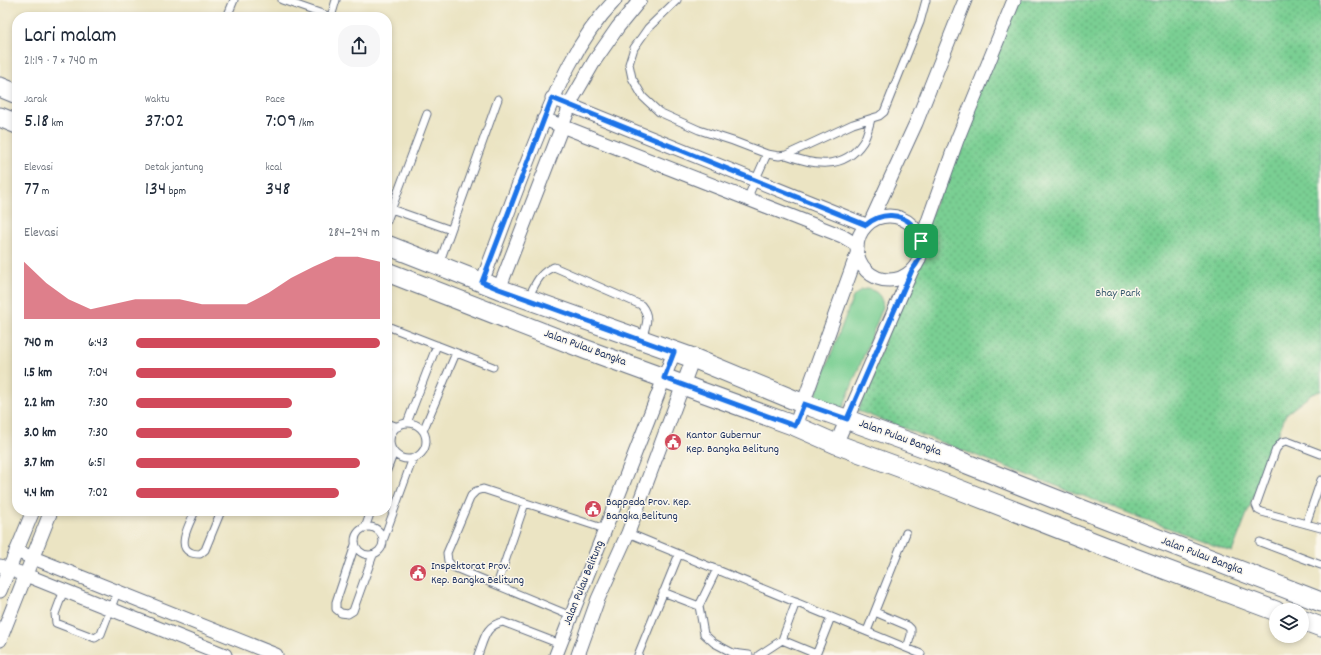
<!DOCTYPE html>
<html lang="id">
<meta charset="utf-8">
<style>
body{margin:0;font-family:Dekko,sans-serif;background:#f6f6f7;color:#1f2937;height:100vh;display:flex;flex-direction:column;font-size:15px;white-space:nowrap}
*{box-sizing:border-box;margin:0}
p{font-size:13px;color:#747a83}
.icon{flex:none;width:22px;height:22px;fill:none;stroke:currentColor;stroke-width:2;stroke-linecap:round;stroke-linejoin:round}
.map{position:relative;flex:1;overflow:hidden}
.panel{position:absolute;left:12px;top:12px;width:380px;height:504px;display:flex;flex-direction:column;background:#fff;border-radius:16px;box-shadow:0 2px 6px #0003}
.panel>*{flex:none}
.tools{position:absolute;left:1269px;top:603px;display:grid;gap:8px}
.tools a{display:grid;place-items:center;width:40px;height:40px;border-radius:50%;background:#fff;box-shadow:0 2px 6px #0003;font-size:20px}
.pin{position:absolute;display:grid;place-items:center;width:34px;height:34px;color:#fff;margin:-17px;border-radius:8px;box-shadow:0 2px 6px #0006}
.round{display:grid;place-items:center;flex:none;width:42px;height:42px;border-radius:16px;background:#f6f6f7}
.head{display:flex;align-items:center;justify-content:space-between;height:68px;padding:0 12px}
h1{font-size:22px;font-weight:600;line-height:30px}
.stats{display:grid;grid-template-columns:repeat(3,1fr);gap:6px;height:68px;padding:4px 12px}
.stats div{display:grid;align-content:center}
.stats b{font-size:20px;font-weight:600}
.stats small{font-size:11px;font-weight:400}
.stats p{font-size:11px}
.chart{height:112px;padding:8px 12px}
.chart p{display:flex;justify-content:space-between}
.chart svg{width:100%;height:72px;margin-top:4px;fill:#d1495b;opacity:.7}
ul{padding:0 12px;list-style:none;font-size:13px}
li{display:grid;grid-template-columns:64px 48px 1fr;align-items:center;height:30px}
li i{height:10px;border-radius:5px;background:#d1495b}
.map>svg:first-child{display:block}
</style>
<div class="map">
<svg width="1321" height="655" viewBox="0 0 1321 655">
<defs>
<pattern id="grass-dots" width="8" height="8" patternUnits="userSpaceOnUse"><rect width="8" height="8" fill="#7acf93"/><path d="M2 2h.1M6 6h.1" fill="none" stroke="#63a87b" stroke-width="1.8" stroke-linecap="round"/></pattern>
</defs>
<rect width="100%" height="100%" fill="#fbf7ec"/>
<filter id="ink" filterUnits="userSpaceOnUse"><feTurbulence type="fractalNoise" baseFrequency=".025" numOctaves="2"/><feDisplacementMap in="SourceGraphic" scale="8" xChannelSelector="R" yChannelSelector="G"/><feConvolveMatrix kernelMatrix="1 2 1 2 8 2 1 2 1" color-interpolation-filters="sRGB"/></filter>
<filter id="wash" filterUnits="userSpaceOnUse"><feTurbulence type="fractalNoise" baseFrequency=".012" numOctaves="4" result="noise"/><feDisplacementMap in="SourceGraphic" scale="16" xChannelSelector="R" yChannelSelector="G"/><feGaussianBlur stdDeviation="0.9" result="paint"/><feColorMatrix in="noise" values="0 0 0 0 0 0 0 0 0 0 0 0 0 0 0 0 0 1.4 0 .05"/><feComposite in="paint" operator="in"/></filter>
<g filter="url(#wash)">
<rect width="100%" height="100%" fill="#ebe4c3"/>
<path fill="url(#grass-dots)" stroke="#4a7f78" d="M1011,0h310v391l-9,3 -26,20 -54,138 -374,-141z"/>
<path fill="#7acf93" stroke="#4a7f78" d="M866,289c11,1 16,7 17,18l-41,103 -28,-11 39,-102 8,-7z"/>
</g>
<g filter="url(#ink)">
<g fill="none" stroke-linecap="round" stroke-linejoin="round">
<g stroke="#646e81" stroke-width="9">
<path id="service" d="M282,0l49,17
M677,0l-29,28 -14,20 -5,16 3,14 11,19 16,15 40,18 34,11 34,13 12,2 7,-1 67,-31 26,-8 5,-4 36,-90 6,-22
M227,17l7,-17
M331,17l5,-17
M786,155c27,10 58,16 77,-13 4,-6 6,-16 8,-23
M747,199l20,-45
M391,209l60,21
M387,221l40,-107
M439,264l59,-165
M528,298c7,-13 11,-26 26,-31l87,38c10,12 5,20 1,34
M387,326l106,41
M387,423l11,4
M407,423l30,-78
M390 441a18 18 0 1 1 36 0a18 18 0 1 1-36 0Z
M423,431l33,-78
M1321,454l-34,-13 -5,1 -6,7 -20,56 2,5 4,2 59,16
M387,470l7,-18
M195,511c-4,10 -19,35 -5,41 3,2 7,2 10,2l5,-4 16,-39
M1306,524l15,-44
M355 541a14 14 0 1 1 28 0a14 14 0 1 1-28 0Z
M365,528l6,-17
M628,533l293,121
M384,538l29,-80
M1260,542l61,23
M355,545l-19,57v7l5,4 7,1 5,-3 20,-56
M717,569l-18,37 5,28 10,9 19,10 16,2
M497,585l28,-82
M64,590l-9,24 1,9 39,15 6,-4 16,-42
M663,592l36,14
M875,612l33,14 3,3v6l-4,13
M571,616l-118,-49 -5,-6 -1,-8 24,-57 5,-5 7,-2 122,40
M867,631l39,-98
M782,640l34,14
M478,655c6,-15 7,-30 25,-33l57,22
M638,655l41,-101
M759,655l23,-15 14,-38
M816,655l15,-38"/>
</g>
<g stroke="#646e81" stroke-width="15">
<path id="minor" d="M552,98l314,127
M544,119l298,117 15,9
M857 248a32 32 0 1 1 64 0a32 32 0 1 1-64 0Z
M871,221l45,-98 49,-123
M921,241l36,-101 57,-140
M482,282c18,-47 35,-95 54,-142 21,-52 40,-99 79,-140
M499,289l74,-191 22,-38 23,-33 22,-27
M795,426l62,-172
M836,444l76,-174
M16,551l260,104
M0,566l26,9 199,80
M0,591l33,-80
M0,640l51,-129
M556,655l99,-253 19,-50
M578,655l20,-56 30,-66 65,-175"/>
</g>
<g stroke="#646e81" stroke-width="21">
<path id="secondary" d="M0,87l17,7
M0,117l17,7
M387,245l112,44 194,69 111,46 138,50 126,50 253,98
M387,272l200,78 208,76 41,18 109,40 171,67 160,60
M1302,620l19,7"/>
</g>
<use href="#service" stroke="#fff" stroke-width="7"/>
<use href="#minor" stroke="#fff" stroke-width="13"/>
<use href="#secondary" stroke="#fff" stroke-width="19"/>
</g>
</g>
<g fill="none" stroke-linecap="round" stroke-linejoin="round" filter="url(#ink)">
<g stroke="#fff" stroke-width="8">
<path id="route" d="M552,98l314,127c33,-28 74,12 46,45l-65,149 -43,-15 -9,22 -131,-48 10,-26 -175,-63 -17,-7z"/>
</g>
<use href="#route" stroke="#1a73e8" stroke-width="5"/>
</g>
<defs>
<g id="civic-disc" transform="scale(0.9)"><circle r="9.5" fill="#d1495b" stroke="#fbf7ec"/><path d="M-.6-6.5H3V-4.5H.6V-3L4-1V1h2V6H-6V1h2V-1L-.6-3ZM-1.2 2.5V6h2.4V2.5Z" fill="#fff"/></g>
</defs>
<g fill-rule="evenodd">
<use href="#civic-disc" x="673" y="442"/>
<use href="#civic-disc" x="593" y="509"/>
<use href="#civic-disc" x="418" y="573"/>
</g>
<g text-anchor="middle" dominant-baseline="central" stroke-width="3" stroke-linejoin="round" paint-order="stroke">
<g font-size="12" fill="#33576b" stroke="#fbf7ec">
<text x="1118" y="293">Bhay Park</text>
</g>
<g font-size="12" fill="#1b2f5e" stroke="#fbf7ec">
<text transform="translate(585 348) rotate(20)">Jalan Pulau Bangka</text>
<text transform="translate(900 438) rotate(20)">Jalan Pulau Bangka</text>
<text transform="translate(1202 556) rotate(21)">Jalan Pulau Bangka</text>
<text transform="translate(584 583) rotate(-68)">Jalan Pulau Belitung</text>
</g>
<g font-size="12" fill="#1b2f5e" stroke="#fbf7ec" text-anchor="start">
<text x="686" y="435">Kantor Gubernur<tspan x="686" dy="14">Kep. Bangka Belitung</tspan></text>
<text x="606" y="502">Bappeda Prov. Kep.<tspan x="606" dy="14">Bangka Belitung</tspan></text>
<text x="431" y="566">Inspektorat Prov.<tspan x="431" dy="14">Kep. Bangka Belitung</tspan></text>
</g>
</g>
</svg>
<div class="tools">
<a><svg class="icon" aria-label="layers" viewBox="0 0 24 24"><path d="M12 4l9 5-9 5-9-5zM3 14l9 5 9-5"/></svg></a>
</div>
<div class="pin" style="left:921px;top:241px;background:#1e9e55"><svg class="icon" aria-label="arrive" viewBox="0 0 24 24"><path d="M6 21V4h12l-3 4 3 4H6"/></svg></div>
<section class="panel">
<div class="head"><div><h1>Lari malam</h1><p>21:19 · 7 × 740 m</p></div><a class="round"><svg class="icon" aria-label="share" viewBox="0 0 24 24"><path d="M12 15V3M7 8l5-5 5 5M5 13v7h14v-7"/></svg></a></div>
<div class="stats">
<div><p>Jarak</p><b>5.18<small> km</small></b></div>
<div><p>Waktu</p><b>37:02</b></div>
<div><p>Pace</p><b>7:09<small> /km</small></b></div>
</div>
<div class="stats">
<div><p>Elevasi</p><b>77<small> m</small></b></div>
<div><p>Detak jantung</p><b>134<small> bpm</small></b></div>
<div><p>kcal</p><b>348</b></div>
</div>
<div class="chart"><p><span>Elevasi</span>284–294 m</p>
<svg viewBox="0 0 160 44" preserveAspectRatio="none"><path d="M0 44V9L10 22L20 32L30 38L40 35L50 32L60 32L70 32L80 35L90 35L100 35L110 28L120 19L130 12L140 6L150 6L160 9V44z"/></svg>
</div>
<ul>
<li><b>740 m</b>6:43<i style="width:100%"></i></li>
<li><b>1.5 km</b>7:04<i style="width:82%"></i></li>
<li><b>2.2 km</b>7:30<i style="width:64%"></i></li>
<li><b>3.0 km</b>7:30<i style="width:64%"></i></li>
<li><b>3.7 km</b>6:51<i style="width:92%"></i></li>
<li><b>4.4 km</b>7:02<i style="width:83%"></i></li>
</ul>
</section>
</div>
